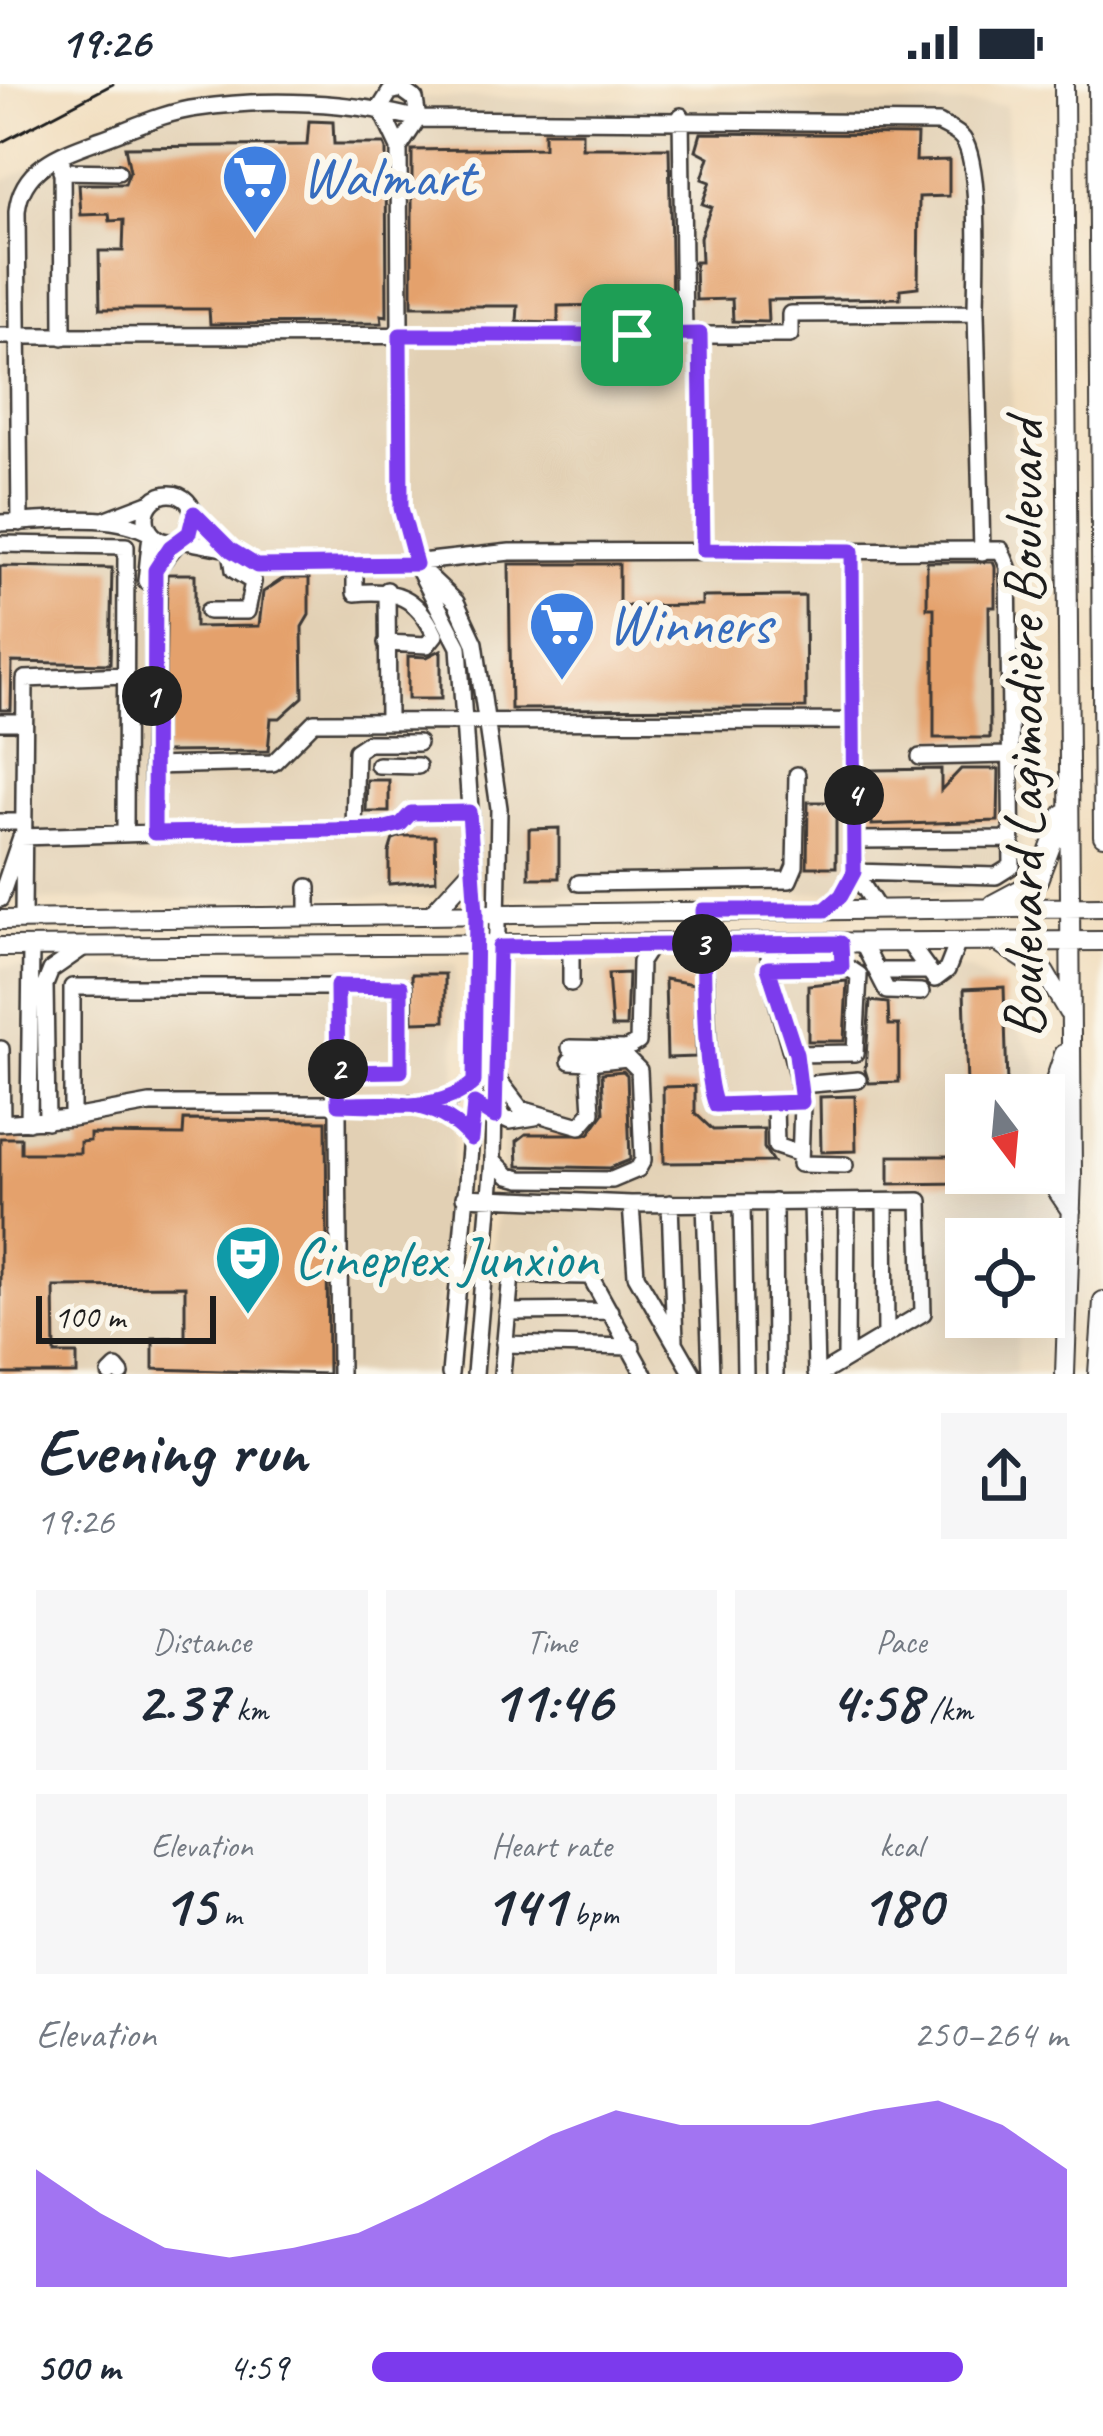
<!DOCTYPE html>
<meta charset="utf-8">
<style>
body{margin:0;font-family:Caveat,sans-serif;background:#f6f6f7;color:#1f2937;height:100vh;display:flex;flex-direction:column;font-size:45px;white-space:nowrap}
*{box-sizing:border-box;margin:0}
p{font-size:39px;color:#747a83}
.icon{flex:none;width:66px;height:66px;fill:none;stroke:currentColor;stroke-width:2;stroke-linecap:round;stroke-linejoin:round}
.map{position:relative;height:1290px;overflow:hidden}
.drawer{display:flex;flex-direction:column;background:#fff;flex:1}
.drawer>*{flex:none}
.needle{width:78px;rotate:164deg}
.buttons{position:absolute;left:945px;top:990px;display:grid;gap:24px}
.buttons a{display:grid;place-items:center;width:120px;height:120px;border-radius:0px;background:#fff;box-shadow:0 12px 48px #0002;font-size:60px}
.scale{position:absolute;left:36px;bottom:30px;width:180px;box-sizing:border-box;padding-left:12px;border:6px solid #1c1c1c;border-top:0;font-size:33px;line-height:42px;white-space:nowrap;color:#1c1c1c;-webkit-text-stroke:9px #fbf7ec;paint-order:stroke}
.pin{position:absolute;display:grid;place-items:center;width:102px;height:102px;color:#fff;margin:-51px;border-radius:24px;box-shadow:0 6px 18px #0006}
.km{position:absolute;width:60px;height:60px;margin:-30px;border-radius:50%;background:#222;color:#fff;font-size:33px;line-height:60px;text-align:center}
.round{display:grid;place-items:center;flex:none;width:126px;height:126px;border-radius:0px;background:#f6f6f7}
.headline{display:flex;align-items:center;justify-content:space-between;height:204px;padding:0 36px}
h1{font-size:66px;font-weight:700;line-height:90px}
.metrics{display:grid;grid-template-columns:repeat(3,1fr);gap:18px;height:204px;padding:12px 36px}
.metrics div{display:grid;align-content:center;border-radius:0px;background:#f6f6f7;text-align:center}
.metrics b{font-size:60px;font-weight:700}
.metrics small{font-size:33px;font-weight:400}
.metrics p{font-size:33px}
.chart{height:336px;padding:24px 36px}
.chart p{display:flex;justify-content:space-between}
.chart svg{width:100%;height:216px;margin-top:12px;fill:#7c3aed;opacity:.7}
ul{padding:0 36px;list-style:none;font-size:39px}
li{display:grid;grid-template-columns:192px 144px 1fr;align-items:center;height:90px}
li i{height:30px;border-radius:15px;background:#7c3aed}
.status{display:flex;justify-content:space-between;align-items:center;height:84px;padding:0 60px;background:#fff;direction:ltr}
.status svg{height:33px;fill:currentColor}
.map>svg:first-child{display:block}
</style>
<div class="status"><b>19:26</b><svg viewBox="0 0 49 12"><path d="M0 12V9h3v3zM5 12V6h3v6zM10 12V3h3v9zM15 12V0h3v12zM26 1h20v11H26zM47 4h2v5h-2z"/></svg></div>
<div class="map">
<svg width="1103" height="1290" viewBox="0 0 1103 1290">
<rect width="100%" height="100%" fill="#fbf7ec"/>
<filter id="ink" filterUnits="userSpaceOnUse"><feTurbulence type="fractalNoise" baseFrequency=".00833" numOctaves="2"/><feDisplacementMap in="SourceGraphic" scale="24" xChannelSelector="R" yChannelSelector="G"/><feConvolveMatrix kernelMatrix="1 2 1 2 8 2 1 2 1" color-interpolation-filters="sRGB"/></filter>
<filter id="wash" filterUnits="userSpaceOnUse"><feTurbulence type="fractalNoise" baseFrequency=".004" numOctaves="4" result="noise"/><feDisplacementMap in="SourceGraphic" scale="48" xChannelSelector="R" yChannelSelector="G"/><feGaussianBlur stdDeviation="2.7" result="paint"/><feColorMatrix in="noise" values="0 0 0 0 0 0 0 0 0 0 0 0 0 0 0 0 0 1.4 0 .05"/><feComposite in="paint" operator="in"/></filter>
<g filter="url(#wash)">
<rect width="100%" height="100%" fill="#f1ddbd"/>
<path fill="#e2d0b4" d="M179,10l827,11 16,759 -34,27 -988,10v-718z
M866,876l103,9 24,14 45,81 -3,31h-69v78h64l-5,66h-59v78h53l-4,57h-533l22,-238 7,-167z
M456,880l-1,171 -22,239h-433v-407z"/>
<g id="blocks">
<path fill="#e4a16c" d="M309,37l24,1 1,22h50l2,5 1,167 -6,-1 1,8 -172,1 -1,-15h-109l-1,-58h24l1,-31 -14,1 -1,-7 -28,1 -2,-31h46l5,-13 -5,-24 182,-2z
M544,48h38v16h87l3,156 -114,2v17l-41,-1 1,-16h-106v-156l132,-2z
M701,49l216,2 -1,26 33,-1v36l-30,1 -1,90 -18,2v9l-133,2 1,22 -35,-1 -1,-22 -36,1 -1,-38h6l-1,-25 11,-30 -9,-3 8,-22 -8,-3 7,-22 -13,-7z
M927,478h66l2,5v40h-6l1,131h-56v-130h-7z
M509,480h110v42l83,-1v-8l103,-1 1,112 -295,1z
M0,482l112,2 -2,96 -98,-2 -1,48h-11z
M167,490h28v53l64,-1 4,-34 21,-14h25v37l-7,12 1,70 -23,21h-9l-3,33 -104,1z
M441,566v49h-33v-43l19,1z
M941,685v21l20,-21h38l-1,52 -126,4v-55z
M367,696h22v32h-23z
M808,718h28v65h-29z
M559,744v50h-30v-49z
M401,752h34l1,44 -47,4v-32l4,-13z
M628,889l-2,54h-14l-4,-53z
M412,890h33v47l-32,1z
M665,895l29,5 2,73 -29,1z
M847,897l-3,60h-36v-56z
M1004,903l3,98 -40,2 -3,-98z
M870,917l18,2 1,22h10v57l-30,1 -4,-13z
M623,987l4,4 3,85 -20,8 -92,-2 -1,-25 9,-7h63l15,-21 -2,-40z
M695,1002v27l18,17 51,-1v19l9,14 -109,1 -1,-76z
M855,1012l1,55 -35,1 -1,-55z
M184,1036l142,1 2,253 -175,-5v-31l32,-1v-51l-131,1 1,67h22v20h-77v-236h21v15h59v-11l10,-1v-7l93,1z
M889,1072h75v27l-75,1z"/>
</g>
</g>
<g filter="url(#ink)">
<use href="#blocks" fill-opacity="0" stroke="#3c3934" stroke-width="3"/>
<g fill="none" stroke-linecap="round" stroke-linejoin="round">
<g stroke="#3c3934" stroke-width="20">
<path id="minor" d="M681,32l3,219
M399,64l19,-29 -3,-20 -14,-10 -11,3 -10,16 19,40 2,360 15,56 43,83 18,266 -3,191 -24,270
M62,72l1,181
M61,87l57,1
M700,251l3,215
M0,252l790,-1v-21l186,-1 6,239
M146 434a24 24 0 1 1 48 0a24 24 0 1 1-48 0Z
M194,429l37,37 26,16 137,-1 116,-13 491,-2 7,17 4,299 -16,10 -142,-4
M104,436l47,-18
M0,439c45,-1 112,-13 151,11l-5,47
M20,439l-3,-311c4,-46 46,-59 84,-73 31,-11 64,-27 97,-31 68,-10 154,-7 220,11l521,4c8,5 18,8 24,16 19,26 13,139 13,174
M0,460l126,2 -1,288
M355,482v27c40,-4 62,3 80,42l-8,10 -41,-2
M419,483l37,35 19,41 24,165 -6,352 -18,214
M387,506l1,130
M208,527h39l6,-29 -19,-12 -3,-20
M0,638h22
M920,673l90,-2
M378,681l40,1
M152,682l3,-196 25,-30 48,9
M469,727l-58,2 -10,11 -19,5 -228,4 -2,-67 121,-3 41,-41 538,-1
M0,738h21
M354,745l2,-78 12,-8h50
M855,756l155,-1
M854,788l24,37
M579,799l210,-3 6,-14 2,-91
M308,803v29
M0,815l21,-62 133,-4
M825,826l16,-14 13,-24 -2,-321
M23,835l2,-240 101,-4
M862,858l25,49 34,1
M908,858l27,37 12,-9 11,-28
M704,860l5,126 7,35 86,-2c-6,-52 -35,-112 -33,-158
M768,884l79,-1 12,8 -4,78 -60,1
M877,887h52
M571,899v-37
M337,902l3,388
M570,964l56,1 12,-7 2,-80 11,-17
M1,965l1,73
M498,995l23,30 59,17 12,-14 -3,-50 -19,-1
M800,1001l58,-5
M802,1019l-2,61 45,1
M474,1020l36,17 25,-4
M775,1020l1,42 24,8
M425,1021l18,7 28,27
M72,1034v-131h329v84l-63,1
M47,1037l-2,-136 6,-15 33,-23
M29,1038l2,-175
M0,1039l72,-5 78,-14h272l30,-6 22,-16
M493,1076l16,16 12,3 91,1 26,-11 5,-9 -4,-90 -12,-12 -38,4
M464,1113l167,7 289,-3 3,112 -102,61
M774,1118l1,172
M812,1118l4,172
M885,1118l1,133
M670,1119l5,138
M705,1119l6,171
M742,1119l3,171
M631,1120l5,71 57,99
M507,1228l103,-1
M504,1260l128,3
M846,1275l1,-157
M110,1290l6,-6 5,6
M502,1290l9,-99 79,1 54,98"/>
</g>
<g stroke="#3c3934" stroke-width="22">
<path id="major" d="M1064,0l8,1090 -7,200
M1098,0l5,752
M993,820l45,-24 25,-66
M432,830l41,-45
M0,836l1103,-13
M1001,860l44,29 23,39
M0,863l1103,-6
M1044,1030l20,-60
M1044,1087l27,40
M1098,1290l5,-73"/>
</g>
<use href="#minor" stroke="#fff" stroke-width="15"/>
<use href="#major" stroke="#fff" stroke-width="18"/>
<path stroke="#1c1c1c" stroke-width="3" d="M0,59l113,-59"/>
</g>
</g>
<g fill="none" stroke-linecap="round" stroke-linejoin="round" filter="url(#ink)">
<g stroke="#fff" stroke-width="24">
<path id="route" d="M632,251h-232l1,173 15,56 -159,2 -26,-16 -37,-37 -5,20 -19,14 -15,23 -1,263 228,-4 19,-5 10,-11 58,-1 7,101 -2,169c-34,32 -92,22 -136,22l-1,-118 64,1v84l-63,1v32c52,0 97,-8 133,35l3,-35 21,13 4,-170 342,-4 1,24 -74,1 28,86 6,48 -86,3c-14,-33 -12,-152 -13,-195h122l16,-14 13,-24 -2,-321 -149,-1 -3,-216 -68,1"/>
</g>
<use href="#route" stroke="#7c3aed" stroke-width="15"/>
</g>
<defs>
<g id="supermarket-pin" transform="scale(3.45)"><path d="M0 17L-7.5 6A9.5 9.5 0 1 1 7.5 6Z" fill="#3f7fe0" stroke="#fbf7ec"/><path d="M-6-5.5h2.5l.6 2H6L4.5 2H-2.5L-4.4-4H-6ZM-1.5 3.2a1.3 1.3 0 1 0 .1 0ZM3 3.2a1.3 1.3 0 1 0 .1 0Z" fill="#fff"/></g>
<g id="theatre-pin" transform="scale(3.45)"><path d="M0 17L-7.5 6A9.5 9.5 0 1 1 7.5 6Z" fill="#0f9aa8" stroke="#fbf7ec"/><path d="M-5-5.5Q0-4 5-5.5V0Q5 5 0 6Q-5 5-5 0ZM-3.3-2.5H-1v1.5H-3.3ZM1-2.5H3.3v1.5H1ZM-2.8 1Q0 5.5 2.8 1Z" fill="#fff"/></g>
</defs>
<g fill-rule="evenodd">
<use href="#supermarket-pin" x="255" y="93"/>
<use href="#supermarket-pin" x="562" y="540"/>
<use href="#theatre-pin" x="248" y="1174"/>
</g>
<g text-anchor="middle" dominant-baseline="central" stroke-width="12" stroke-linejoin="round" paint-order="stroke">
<g font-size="57" fill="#366cbe" stroke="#fbf7ec" text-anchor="start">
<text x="302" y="93">Walmart</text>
<text x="608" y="540">Winners</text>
</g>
<g font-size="57" fill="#1c1c1c" stroke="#fbf7ec">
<text transform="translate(1024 645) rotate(-90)">Boulevard Lagimodière Boulevard</text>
</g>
<g font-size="57" fill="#0d838f" stroke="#fbf7ec" text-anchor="start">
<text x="294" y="1174">Cineplex Junxion</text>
</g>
</g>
</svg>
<div class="buttons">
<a><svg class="needle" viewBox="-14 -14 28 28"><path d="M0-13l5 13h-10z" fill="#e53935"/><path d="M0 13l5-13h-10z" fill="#747a83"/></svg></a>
<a><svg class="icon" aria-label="locate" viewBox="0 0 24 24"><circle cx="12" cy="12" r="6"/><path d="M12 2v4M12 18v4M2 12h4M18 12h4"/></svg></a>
</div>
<div class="scale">100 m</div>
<div class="pin" style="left:632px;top:251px;background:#1e9e55"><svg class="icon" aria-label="arrive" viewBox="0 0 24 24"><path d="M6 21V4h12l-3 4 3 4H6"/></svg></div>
<b class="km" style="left:152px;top:612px">1</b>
<b class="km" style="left:338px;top:985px">2</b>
<b class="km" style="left:702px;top:860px">3</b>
<b class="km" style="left:854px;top:711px">4</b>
</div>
<section class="drawer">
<div class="headline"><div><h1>Evening run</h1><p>19:26</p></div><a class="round"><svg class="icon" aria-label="share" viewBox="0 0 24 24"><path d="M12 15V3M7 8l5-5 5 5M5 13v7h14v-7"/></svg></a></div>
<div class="metrics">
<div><p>Distance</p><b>2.37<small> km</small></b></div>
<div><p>Time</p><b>11:46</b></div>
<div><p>Pace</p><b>4:58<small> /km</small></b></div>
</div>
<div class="metrics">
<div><p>Elevation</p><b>15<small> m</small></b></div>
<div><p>Heart rate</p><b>141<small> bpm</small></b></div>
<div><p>kcal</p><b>180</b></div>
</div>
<div class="chart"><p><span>Elevation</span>250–264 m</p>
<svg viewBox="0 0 160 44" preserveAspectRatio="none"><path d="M0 44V20L10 29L20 36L30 38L40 36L50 33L60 27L70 20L80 13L90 8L100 11L110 11L120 11L130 8L140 6L150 11L160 20V44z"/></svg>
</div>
<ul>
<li><b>500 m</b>4:59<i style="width:85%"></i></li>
</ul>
</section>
